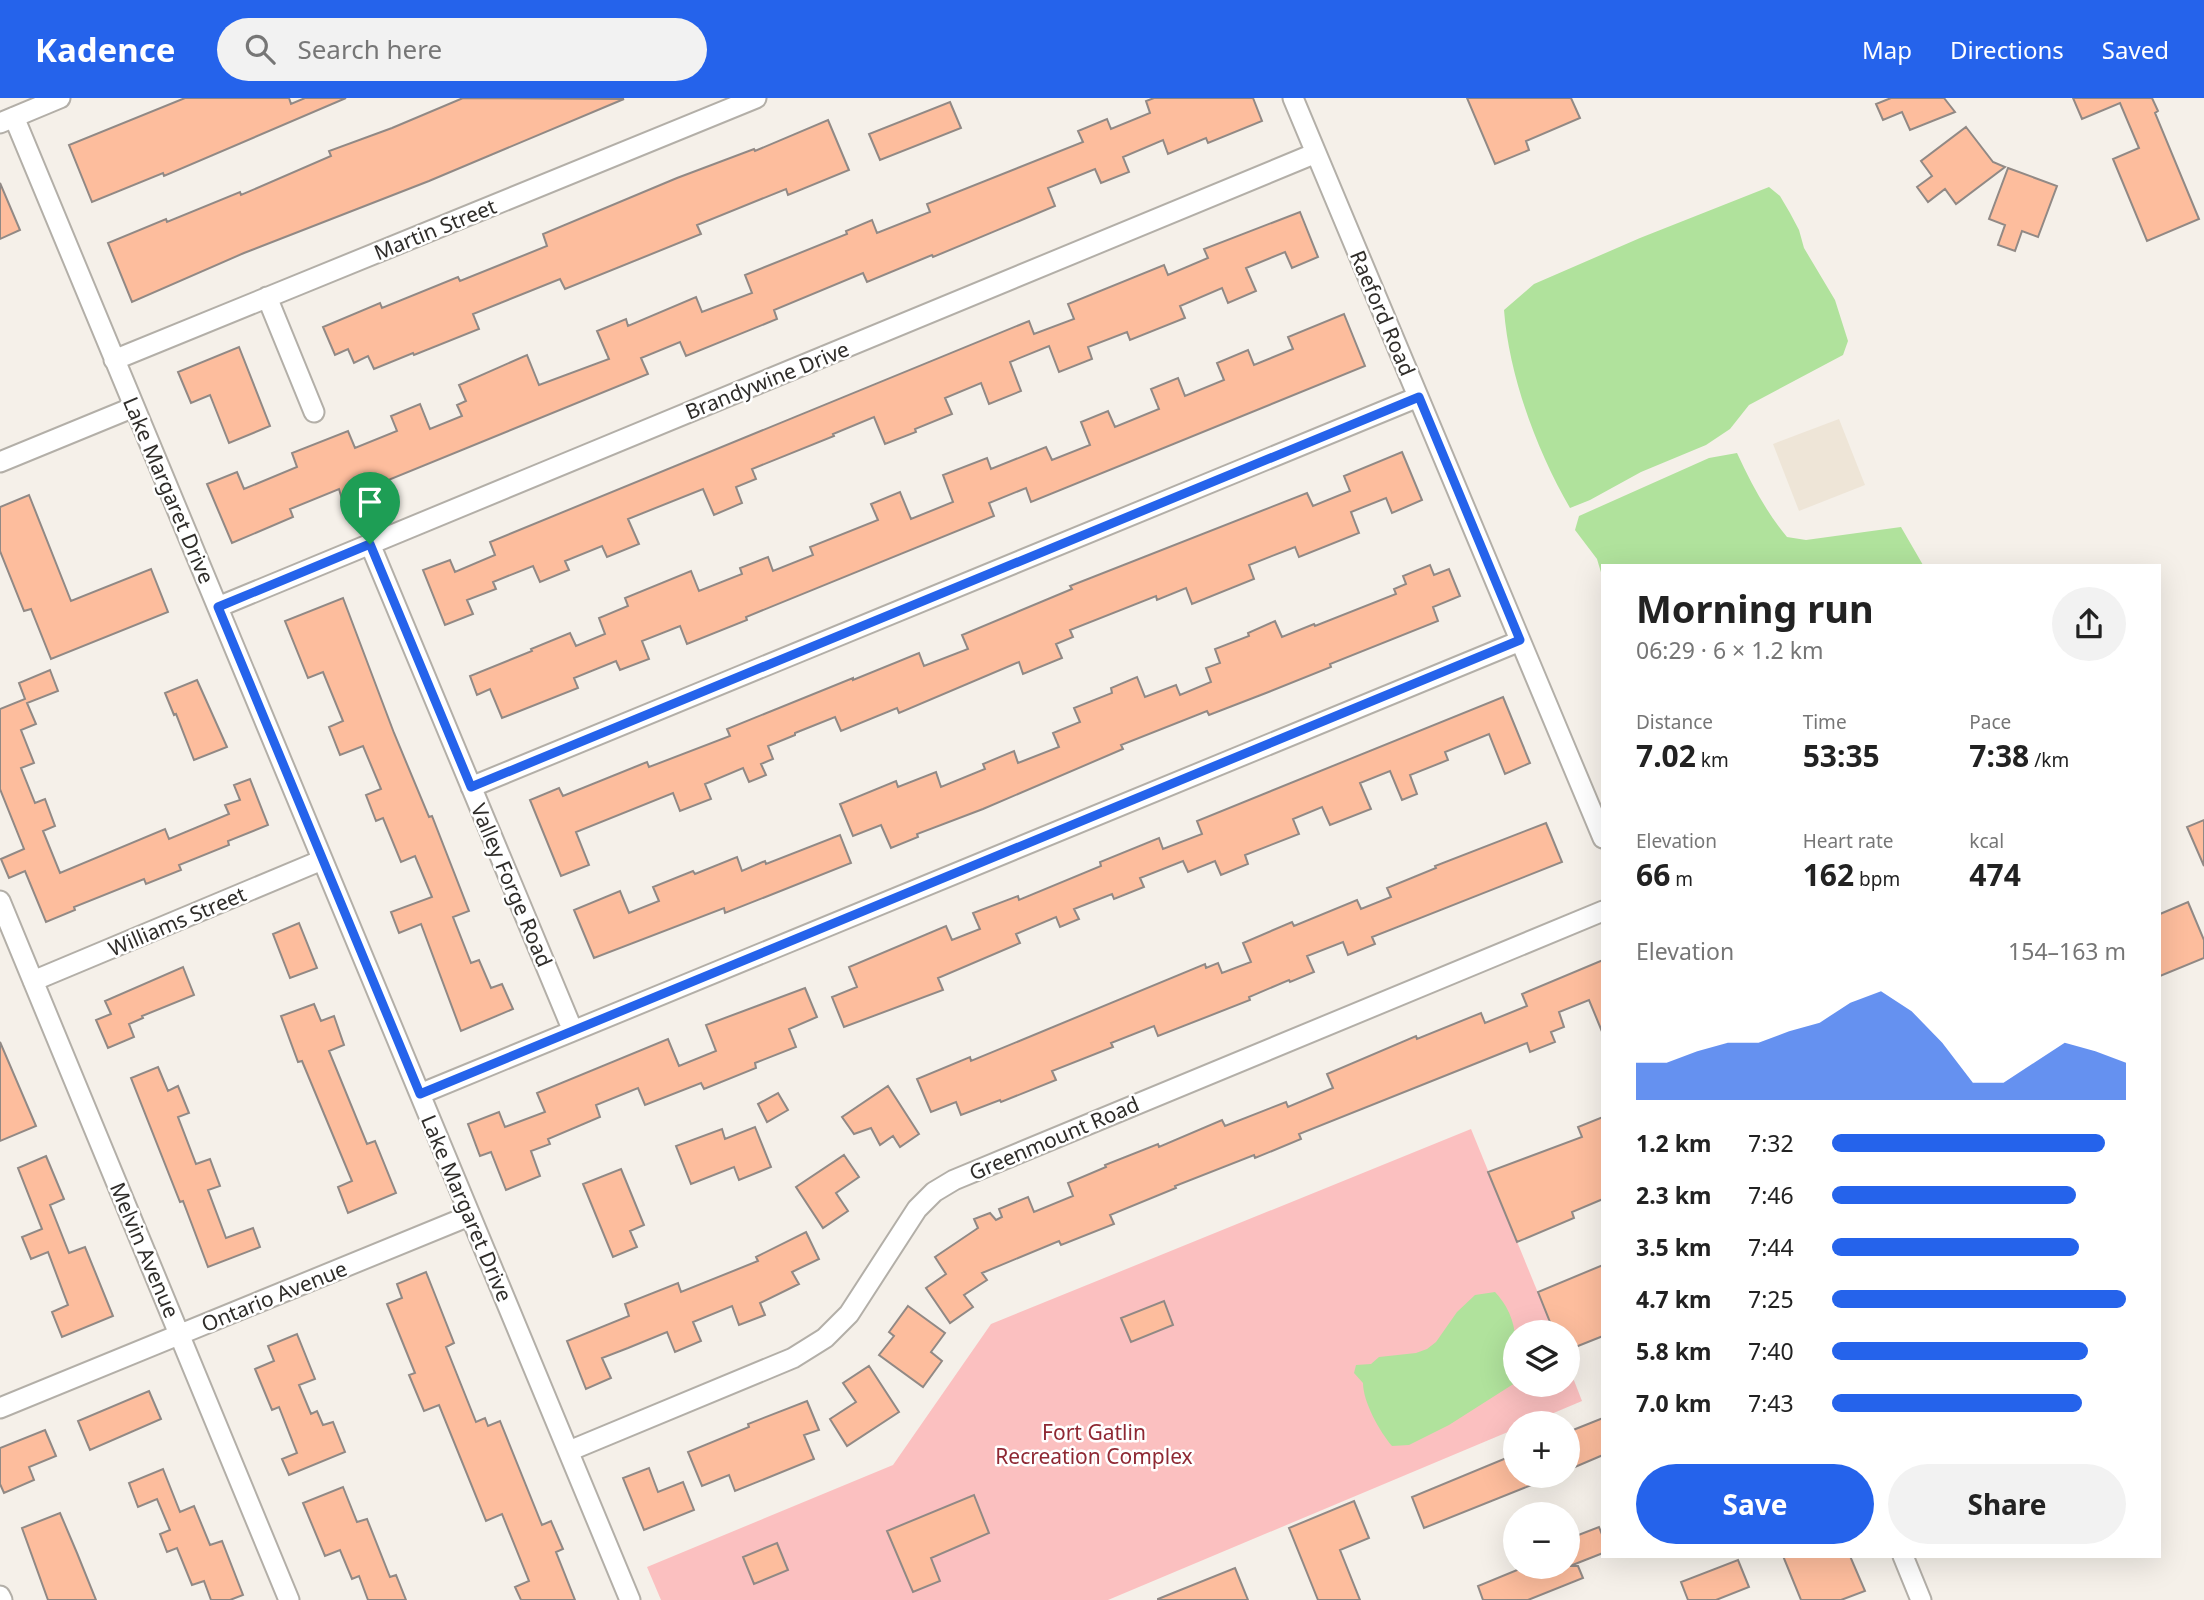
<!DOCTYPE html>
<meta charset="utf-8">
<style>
body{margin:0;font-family:"Noto Sans",sans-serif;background:#f2f2f2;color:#222;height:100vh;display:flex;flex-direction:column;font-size:26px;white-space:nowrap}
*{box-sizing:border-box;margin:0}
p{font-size:23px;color:#767676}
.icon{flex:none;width:38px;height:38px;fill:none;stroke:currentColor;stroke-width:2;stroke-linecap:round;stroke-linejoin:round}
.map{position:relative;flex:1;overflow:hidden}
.sheet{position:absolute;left:1601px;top:466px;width:560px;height:994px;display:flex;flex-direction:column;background:#fff;border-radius:0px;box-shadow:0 7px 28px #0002}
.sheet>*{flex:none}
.buttons{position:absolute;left:1503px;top:1222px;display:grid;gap:14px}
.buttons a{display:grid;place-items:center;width:77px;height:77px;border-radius:50%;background:#fff;box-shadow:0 7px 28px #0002;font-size:35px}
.pin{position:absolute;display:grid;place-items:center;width:60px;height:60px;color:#fff;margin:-72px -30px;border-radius:50% 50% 50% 0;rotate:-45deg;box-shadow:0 0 7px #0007}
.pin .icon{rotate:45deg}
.round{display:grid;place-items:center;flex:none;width:74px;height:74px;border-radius:37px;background:#f2f2f2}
.summary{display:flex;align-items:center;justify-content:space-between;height:119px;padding:0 35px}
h1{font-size:38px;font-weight:700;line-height:52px}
.figures{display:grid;grid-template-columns:repeat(3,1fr);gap:10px;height:119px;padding:7px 35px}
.figures div{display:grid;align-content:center}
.figures b{font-size:30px;font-weight:700}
.figures small{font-size:19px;font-weight:400}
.figures p{font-size:19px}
.chart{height:196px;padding:14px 35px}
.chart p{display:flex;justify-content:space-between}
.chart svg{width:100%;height:126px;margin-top:7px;fill:#2563eb;opacity:.7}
.primary-button{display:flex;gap:14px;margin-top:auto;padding:14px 35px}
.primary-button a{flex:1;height:80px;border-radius:42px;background:#2563eb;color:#fff;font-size:28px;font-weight:700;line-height:80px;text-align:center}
.primary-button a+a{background:#f2f2f2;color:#222}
ul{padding:0 35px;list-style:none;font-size:23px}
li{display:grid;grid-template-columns:112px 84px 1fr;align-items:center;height:52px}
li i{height:18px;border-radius:9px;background:#2563eb}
header{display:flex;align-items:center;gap:42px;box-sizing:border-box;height:98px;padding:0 35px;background:#2563eb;color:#fff}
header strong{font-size:33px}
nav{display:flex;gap:38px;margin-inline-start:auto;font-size:24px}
.search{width:490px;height:63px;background:#f2f2f2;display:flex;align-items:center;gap:18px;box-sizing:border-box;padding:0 24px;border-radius:38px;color:#767676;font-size:26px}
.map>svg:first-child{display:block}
</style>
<header>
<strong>Kadence</strong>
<div class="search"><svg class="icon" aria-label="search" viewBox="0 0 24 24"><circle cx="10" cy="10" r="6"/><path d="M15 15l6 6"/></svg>Search here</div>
<nav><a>Map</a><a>Directions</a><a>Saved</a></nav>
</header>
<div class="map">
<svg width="2204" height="1502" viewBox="0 0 2204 1502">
<rect width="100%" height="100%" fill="#f5f0e9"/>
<path fill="#eee5d7" d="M1839,321l26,66 -66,26 -26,-67z"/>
<path fill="#fbc0c0" d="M1471,1031l83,203h-38v52h52v-19l14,36 -52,22h-14l-1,6 -407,171h-447l-14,-33 246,-102 98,-141z"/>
<path fill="#b0e29c" d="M1769,89l11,9 10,17 9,17 5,18 31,52 13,41 -5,14 -94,50 -19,24 -24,16 -65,27 -51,28 -20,8c-33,-57 -61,-132 -66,-198l30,-26 106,-46z
M1737,355c14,30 29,59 50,84l19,3 95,-13 22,38h-320v14l-6,-20 -22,-29 4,-14 130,-58z
M1495,1194c26,28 21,56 20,91l-66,42 -40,20 -17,1c-12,-14 -29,-44 -29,-63l-9,-10 2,-8 15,-1 8,-7 37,-4 11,-4 9,-7 21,-30 18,-17z"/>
<path fill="#fdbd9d" stroke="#918985" stroke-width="2" d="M185,0h104l2,6 14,-6h41l-182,78 -1,-3 -71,29 -23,-57z
M463,0l161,1 -195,82 -185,72 -112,49 -24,-59 58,-24 1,3 73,-30 1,3 90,-39 -2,-5 63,-23z
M1154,0h99l9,23 -54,22 -2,-5 -38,16 -5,-14 -40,17 6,15 -28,11 -6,-14 -47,19 7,18 -122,51 -1,-2 -65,27 -4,-9 -89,37 3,9 -91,37 -6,-14 -39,16 7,16 -306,125 -3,-10 -49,20 3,8 -61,26 -25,-59 30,-12 7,17 53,-22 -5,-14 56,-22 7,17 42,-17 -6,-15 29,-12 10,25 32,-13 -5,-11 9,-4 -7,-16 68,-30 12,30 70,-26 -12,-28 29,-12 2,7 68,-29 6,15 50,-19 -7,-18 102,-41 -1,-3 26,-11 5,13 53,-21 -3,-8 156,-62 -5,-11 29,-12 4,10 39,-16 -4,-12z
M1467,0h104l9,20 -54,23 3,9 -34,14z
M1891,0h53l11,14 -45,18 -8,-18 -19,8 -7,-16z
M2073,0h79l6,13 -3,2 44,106 -52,22 -34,-82 26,-11 -19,-45 -38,16z
M950,4l11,26 -81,32 -11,-26z
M828,22l21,50 -61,25 -2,-6 -89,36 4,9 -136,55 -5,-10 -87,35 6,15 -65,26 -1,-2 -39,16 -6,-13 -14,7 -6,-14 -13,6 -12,-28 57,-24 2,5 76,-31 2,4 87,-35 -4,-12 134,-56 77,-29 1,2z
M1966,29l27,35 12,5 -49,37 -11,-15 -17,13 -11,-15 15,-11 -11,-15z
M2008,70l49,18 -19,51 -16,-6 -7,20 -17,-6 7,-20 -16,-6z
M0,85l20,47 -20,9z
M1300,114l18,45 -26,11 -7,-16 -39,16 10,23 -28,12 -6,-15 -42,18 5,12 -55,22 -3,-8 -39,15 4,12 -33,13 -10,-26 -39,16 11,29 -32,13 -8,-21 -36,15 7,16 -37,15 1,3 -31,12 -11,-27 -41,17 1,2 -82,33 4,10 -20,8 6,16 -28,12 -11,-26 -75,30 11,25 -32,13 -5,-11 -37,15 4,9 -29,12 -7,-16 -40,16 3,7 -29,11 6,14 -28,11 -22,-55 27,-10 5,12 40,-17 -5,-13 539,-221 5,13 40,-15 -6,-15 96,-39 4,10 40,-17 -4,-9z
M1344,216l21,52 -334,136 -5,-14 -37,15 5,13 -248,101 1,3 -60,24 -7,-18 -38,15 7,18 -29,11 -4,-9 -42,17 4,10 -76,30 -12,-29 -13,6 -7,-19 62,-25 -1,-2 39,-16 6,13 29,-12 -6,-16 29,-12 -3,-8 66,-27 8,20 43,-17 -2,-6 28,-11 5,14 40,-16 -3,-8 68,-27 -7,-16 29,-12 11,27 42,-17 -10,-27 44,-17 4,11 55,-22 6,13 38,-15 -9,-23 27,-11 7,16 44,-18 -8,-20 27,-11 7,18 39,-16 -7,-17 31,-13 6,15 39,-16 -5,-12z
M239,249l31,79 -41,17 -19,-48 -19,8 -13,-31z
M1402,354l20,48 -30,13 -6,-15 -35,14 8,21 -60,24 -4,-10 -46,18 5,14 -62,25 -6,-16 -29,12 -1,-4 -86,34 3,7 -17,7 6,14 -39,16 -4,-12 -120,51 -2,-5 -56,23 -6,-14 -40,16v2l-27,11 5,13 -12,5 5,11 -17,7 -6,-14 -38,16 6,15 -31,12 -7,-18 -97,39 13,33 -28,11 -31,-76 29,-12 4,8 84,-34 2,5 81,-31 -3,-7 126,-51v2l66,-27 5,13 44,-17 -6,-14 110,-46 -2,-3 237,-93 6,13 37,-15 -6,-15z
M29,397l42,106 80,-32 17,43 -117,47 -20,-50 -7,2 -24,-60v-44z
M1430,467l4,10 15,-6 11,27 -27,11 5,14 -108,43 1,3 -65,26 -57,22 -2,-4 -86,34 2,4 -140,60 -66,25 1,3 -27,11 -10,-23 -28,11 -13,-32 56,-23 2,6 38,-15 5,15 44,-18 -2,-5 31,-13 4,12 41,-16 -6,-14 27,-11 -6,-14 38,-15 -1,-5 26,-11 8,20 31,-12 4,10 31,-13 -5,-14 14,-5 -5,-14 34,-13 -1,-3 27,-12 7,16 32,-13 1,2 81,-32 -2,-5 12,-5 -3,-8z
M343,500l51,135 35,84 3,-1 37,95 -16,6 18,46 8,-3 12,28 11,-4 11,25 -52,22 -40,-107 -22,9 -8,-21 41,-15 -17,-41 -14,6 -18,-44 -7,3 -10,-26 15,-6 -18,-43 -23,9 -11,-28 14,-6 -20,-49 -15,6 -23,-57z
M50,572l8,21 -31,12 9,21 -15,6 13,33 -13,5 14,35 10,-4 10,27 -12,5 17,42 105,-44 4,10 60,-25 -4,-9 15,-5 -6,-15 16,-6 18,46 -40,16 1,4 -50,20 2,5 -35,14 -2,-5 -70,28 1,3 -29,12 -21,-51 -16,7 -8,-19 23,-10 -24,-60v-80l25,-10 -6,-16z
M197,582l30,67 -33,13 -18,-46 -2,1 -9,-22z
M1503,599l27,66 -25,11 -16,-40 -44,18 3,8 -38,15 7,19 -15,6 -12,-29 -30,12 11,26 -41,16 -8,-18 -29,12 6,15 -54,21 3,9 -27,11 -6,-14 -27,11 -5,-11 -43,17 4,9 -30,12 -2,-5 -38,15 5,10 -19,8 -4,-10 -40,17 4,9 -82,35 5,12 -99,37 -12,-30 25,-10 -8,-20 97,-41 6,14 28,-11 -7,-16 45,-17 1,4 82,-34 -1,-4 59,-24 4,11 39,-15 -5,-13z
M2204,722v46l-17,-39z
M1546,725l16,39 -190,75 3,7 -27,11 -5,-13 -36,14 7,16 -24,10 -1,-2 -40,17 1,3 -92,36 -4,-10 -43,17 2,4 -61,24 4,9 -55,22 -1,-2 -39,15 -5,-13 -25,10 -14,-33 53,-22 1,4 234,-97 1,4 12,-5 4,10 29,-11 -8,-19 49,-21 2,4 63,-26 4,9 30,-12 -4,-9 49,-20 -1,-2z
M840,737l11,28 -126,50 -1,-5 -130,50 -20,-48 46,-19 9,22 30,-12 -6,-14 40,-16 2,3 42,-17 5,14 23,-10 1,3z
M2188,804l16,38v18l-44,18v-62z
M299,825l18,45 -27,10 -17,-44z
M1603,862v74l-14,-34 -30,12 5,15 -13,5 4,10 -25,10 -3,-9 -15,6 -213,85 2,5 -46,19 -1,-3 -79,31 1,2 -66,27 4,9 -53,21 -2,-4 -77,32 5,7 -23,15 9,12 -23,16 -24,-35 20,-14 -11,-17 43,-29 -4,-9 16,-6 6,7 6,-3 -3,-8 29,-12 6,15 39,-16 -5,-13 38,-16 -1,-2 53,-21 1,3 63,-27 3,6 61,-24 2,5 45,-19 -6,-14 89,-38 1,3 64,-26 4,10 42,-17 -5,-12z
M183,869l11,28 -52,21 1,2 -14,6 5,13 -26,11 -12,-28 15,-6 -6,-13z
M805,890l12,29 -28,12 7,18 -41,16 1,5 -52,21 -3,-6 -56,22 -7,-17 -42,17 4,12 -52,22 2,5 -19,7 9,25 -34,14 -15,-38 -11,4 -12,-32 31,-12 6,15 40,-15 -8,-19 131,-54 11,27 37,-15 -10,-26z
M314,906l7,17 13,-5 10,29 -15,6 38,93 8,-3 21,52 -48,20 -10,-26 14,-6 -50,-120 -4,1 -17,-46z
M0,944l36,84 -36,15z
M158,969l10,24 10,-5 11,27 -11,4 18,47 14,-5 10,27 -12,4 18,48 27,-10 7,19 -52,20 -25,-66 -3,1 -49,-124z
M888,988l31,48 -19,13 -7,-11 -13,9 -9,-17 -17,6 -12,-17z
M778,995l10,17 -21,12 -9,-18z
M1603,1019v82l-31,13 2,6 -57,24 -29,-70 94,-35 -4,-10z
M755,1029l16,40 -32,13 -5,-13 -43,17 -15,-38 46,-17 3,10z
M844,1057l15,22 -23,16 12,18 -25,17 -27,-41z
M46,1058l18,43 -14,6 19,48 16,-6 28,69 -51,21 -10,-25 16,-7 -20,-53 -17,7 -9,-22 20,-8 -24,-61z
M621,1071l23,56 -14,6 7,16 -24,10 -30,-73z
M806,1134l13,27 -27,13 7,12 -39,19 5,12 -26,10 -7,-19 -39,16 8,19 -26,11 -8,-20 -39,16 -26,10 9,20 -25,11 -19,-48 62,-25 -4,-12 53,-21 3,9 77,-31 -2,-4z
M1603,1167v71l-35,14v-18h-14l-16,-40z
M426,1174l28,71 -8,4 30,75 9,-4 3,8 12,-5 42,104 9,-4 12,28 -7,3 19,48h-54l-6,-13 14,-6 -27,-67 -16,7 -47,-116 -15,6 -15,-36 6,-2 -28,-69 15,-6 -5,-14z
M1164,1203l9,24 -42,17 -10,-24z
M908,1208l37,27 -14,19 11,9 -19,26 -44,-32 15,-19 -5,-4z
M297,1236l18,45 -16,6 12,29 6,-3 6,14 10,-3 12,30 -56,23 -7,-16 15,-6 -18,-46 -7,3 -17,-41 19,-8 -6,-15z
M869,1268l30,46 -52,34 -17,-27 26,-17 -13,-19z
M149,1293l12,28 -71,31 -12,-29z
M807,1303l12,29 -15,5 10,24 -79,32 -6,-16 -27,11 -14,-34 61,-25 -1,-3z
M1603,1320v37l-35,15v-38z
M45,1332l11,26 -27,11 5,13 -30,13 -4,-9v-36z
M1516,1356v21l38,1 -130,52 -12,-31z
M649,1370l9,24 25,-10 11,28 -50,20 -21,-52z
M163,1371l17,43 14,-6 16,39 12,-4 21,54 -13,5h-19l-7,-19 -12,4 -15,-37 -10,4 -7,-18 10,-4 -13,-31 -19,8 -9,-24z
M343,1389l14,35 10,-3 23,58 6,-2 10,25h-38l-9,-24 -7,3 -12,-29 -15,6 -22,-53z
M974,1397l15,38 -58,25 9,23 -27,11 -26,-61z
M1354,1403l15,37 -29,12 20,50h-42l-29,-72z
M60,1415l17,40 19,47h-48l-26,-72z
M1599,1429l4,10v16l-33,13h8l5,12 -55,22h-45l-5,-14 49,-20h41v-27z
M777,1445l11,27 -34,14 -11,-27z
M1783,1458h67l15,35 -24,9h-40z
M1738,1462l11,27 -33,13h-28l-7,-18z
M1235,1470l13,32h-90v-1z"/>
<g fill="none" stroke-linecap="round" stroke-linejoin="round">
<g stroke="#b3afa8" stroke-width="23">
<path id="minor" d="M1293,0l310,740
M14,19l616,1483
M0,25l60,-25
M267,199l47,115
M114,262l642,-262
M0,364l134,-55
M370,446l203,487
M218,509l1098,-454
M471,689l947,-390
M0,803l289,699
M33,883l289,-121
M420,996l1100,-453
M0,1310l469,-192
M569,1353l224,-93 32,-20 24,-24 68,-105 17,-17 20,-12 649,-269
M1903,1458l18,44
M0,1498l2,4"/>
</g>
<use href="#minor" stroke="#fff" stroke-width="19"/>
</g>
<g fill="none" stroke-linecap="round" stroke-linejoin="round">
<g stroke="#fff" stroke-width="14">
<path id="route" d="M1419,299l101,243 -1100,454 -202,-487 152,-63 101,243z"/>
</g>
<use href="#route" stroke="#2563eb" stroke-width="9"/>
</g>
<g text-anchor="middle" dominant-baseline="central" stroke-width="5" stroke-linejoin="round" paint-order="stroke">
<g font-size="21" fill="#2f2d2a" stroke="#fff">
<text transform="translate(435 131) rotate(-22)">Martin Street</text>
<text transform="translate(1383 215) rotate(67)">Raeford Road</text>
<text transform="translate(767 282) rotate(-22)">Brandywine Drive</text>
<text transform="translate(169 392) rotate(67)">Lake Margaret Drive</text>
<text transform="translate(512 787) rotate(67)">Valley Forge Road</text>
<text transform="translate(177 823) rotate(-23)">Williams Street</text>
<text transform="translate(1054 1040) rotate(-23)">Greenmount Road</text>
<text transform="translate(467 1110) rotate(67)">Lake Margaret Drive</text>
<text transform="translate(145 1152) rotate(67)">Melvin Avenue</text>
<text transform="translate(274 1198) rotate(-22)">Ontario Avenue</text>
</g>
<g font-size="21" fill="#8f2833" stroke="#fff">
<text x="1094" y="1334">Fort Gatlin<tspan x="1094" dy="24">Recreation Complex</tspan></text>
</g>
</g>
</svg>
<div class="buttons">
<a><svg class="icon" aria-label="layers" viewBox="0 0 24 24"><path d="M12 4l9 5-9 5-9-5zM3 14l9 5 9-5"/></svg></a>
<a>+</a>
<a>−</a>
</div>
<div class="pin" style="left:370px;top:446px;background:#1e9e55"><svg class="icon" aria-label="arrive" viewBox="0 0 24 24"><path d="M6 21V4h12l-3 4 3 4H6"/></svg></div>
<section class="sheet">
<div class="summary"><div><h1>Morning run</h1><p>06:29 · 6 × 1.2 km</p></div><a class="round"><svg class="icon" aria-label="share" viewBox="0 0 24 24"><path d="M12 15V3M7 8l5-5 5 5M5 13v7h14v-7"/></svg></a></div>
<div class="figures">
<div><p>Distance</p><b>7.02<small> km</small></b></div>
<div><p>Time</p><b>53:35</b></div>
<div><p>Pace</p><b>7:38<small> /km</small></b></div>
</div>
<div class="figures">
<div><p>Elevation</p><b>66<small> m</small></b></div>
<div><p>Heart rate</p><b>162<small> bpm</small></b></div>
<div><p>kcal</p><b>474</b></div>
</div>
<div class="chart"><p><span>Elevation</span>154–163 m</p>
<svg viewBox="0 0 160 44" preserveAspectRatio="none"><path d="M0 44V31L10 31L20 27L30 24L40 24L50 20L60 17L70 10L80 6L90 13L100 24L110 38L120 38L130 31L140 24L150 27L160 31V44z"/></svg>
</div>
<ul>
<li><b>1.2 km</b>7:32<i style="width:93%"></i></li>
<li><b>2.3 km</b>7:46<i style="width:83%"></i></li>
<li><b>3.5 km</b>7:44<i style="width:84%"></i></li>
<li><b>4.7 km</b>7:25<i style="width:100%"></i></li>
<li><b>5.8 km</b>7:40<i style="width:87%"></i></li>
<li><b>7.0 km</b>7:43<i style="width:85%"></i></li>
</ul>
<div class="primary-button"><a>Save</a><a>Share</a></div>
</section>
</div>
